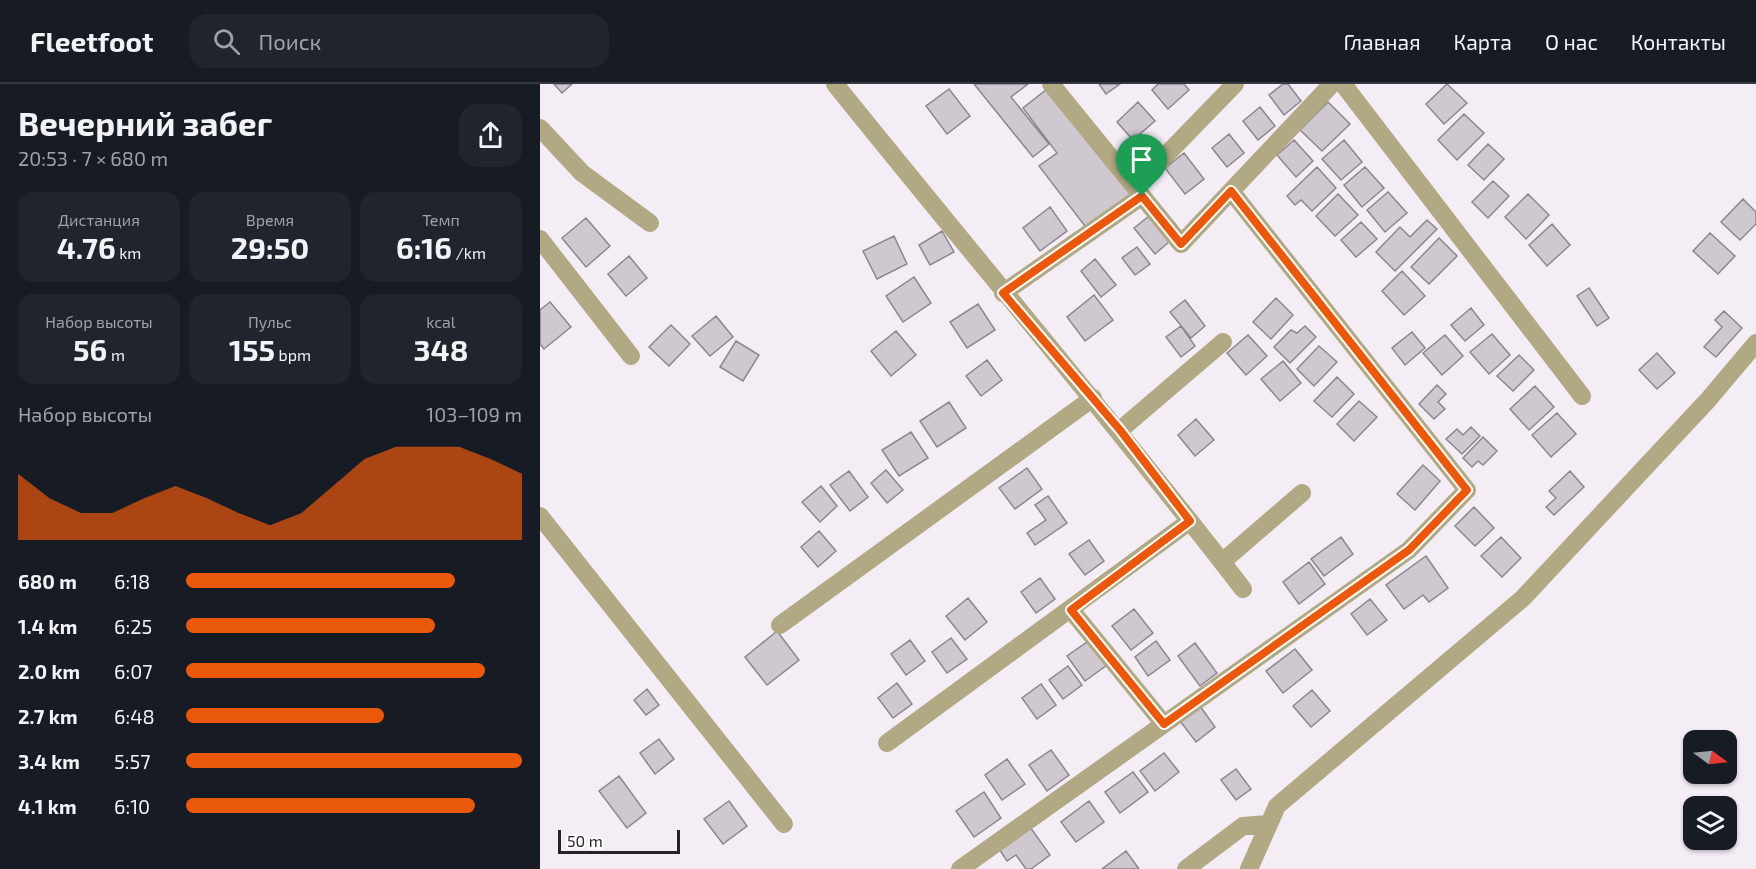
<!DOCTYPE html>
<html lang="ru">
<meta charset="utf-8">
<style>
body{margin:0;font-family:"Exo 2",sans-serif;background:#20242c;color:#f1f3f6;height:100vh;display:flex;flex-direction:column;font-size:22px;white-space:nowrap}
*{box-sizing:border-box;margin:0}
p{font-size:20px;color:#9ea1a6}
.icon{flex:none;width:33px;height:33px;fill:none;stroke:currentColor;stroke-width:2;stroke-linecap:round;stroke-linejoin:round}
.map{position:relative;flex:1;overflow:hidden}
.sheet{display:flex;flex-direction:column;background:#171b24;width:540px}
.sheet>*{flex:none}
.needle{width:39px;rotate:105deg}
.tools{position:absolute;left:1143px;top:646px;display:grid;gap:12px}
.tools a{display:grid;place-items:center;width:54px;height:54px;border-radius:12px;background:#171b24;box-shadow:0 2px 4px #0004;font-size:30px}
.scale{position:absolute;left:18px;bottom:15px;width:122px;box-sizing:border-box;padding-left:6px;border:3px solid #262326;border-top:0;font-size:16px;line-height:21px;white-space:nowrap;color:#262326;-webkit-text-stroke:4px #fff;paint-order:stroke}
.pin{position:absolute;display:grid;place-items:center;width:51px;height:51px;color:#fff;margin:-62px -26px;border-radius:50% 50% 50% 0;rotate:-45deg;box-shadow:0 0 6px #0007}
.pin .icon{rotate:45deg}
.round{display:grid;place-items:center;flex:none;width:63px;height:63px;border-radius:18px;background:#20242c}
.head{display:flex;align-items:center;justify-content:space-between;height:102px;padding:0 18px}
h1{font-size:33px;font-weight:700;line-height:45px}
.stats{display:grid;grid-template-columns:repeat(3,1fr);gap:9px;height:102px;padding:6px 18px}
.stats div{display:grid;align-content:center;border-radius:15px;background:#20242c;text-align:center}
.stats b{font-size:30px;font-weight:700}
.stats small{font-size:16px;font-weight:400}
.stats p{font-size:16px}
.chart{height:168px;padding:12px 18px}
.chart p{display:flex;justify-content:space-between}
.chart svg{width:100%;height:108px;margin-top:6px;fill:#ea580c;opacity:.7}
ul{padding:0 18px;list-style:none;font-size:20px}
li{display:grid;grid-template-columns:96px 72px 1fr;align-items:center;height:45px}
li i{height:15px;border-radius:8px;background:#ea580c}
header{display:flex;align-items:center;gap:36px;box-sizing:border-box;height:84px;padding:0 30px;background:#171b24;border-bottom:2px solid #363941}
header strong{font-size:28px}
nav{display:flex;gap:33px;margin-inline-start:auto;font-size:21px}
.search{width:420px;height:54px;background:#20242c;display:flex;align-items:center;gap:15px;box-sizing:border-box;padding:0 21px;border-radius:18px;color:#9ea1a6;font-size:22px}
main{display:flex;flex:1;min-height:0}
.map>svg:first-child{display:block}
</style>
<header>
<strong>Fleetfoot</strong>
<div class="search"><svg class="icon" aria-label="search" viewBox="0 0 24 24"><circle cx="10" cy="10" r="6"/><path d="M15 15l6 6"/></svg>Поиск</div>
<nav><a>Главная</a><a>Карта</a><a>О нас</a><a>Контакты</a></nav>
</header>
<main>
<section class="sheet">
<div class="head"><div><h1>Вечерний забег</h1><p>20:53 · 7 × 680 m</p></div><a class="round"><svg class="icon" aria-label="share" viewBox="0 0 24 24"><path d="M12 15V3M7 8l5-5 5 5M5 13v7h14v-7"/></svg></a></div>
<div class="stats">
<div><p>Дистанция</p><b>4.76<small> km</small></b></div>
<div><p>Время</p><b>29:50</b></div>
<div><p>Темп</p><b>6:16<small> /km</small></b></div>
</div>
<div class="stats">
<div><p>Набор высоты</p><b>56<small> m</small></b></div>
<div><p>Пульс</p><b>155<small> bpm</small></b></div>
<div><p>kcal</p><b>348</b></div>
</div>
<div class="chart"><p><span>Набор высоты</span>103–109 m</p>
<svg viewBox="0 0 160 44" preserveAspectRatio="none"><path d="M0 44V17L10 27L20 33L30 33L40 27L50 22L60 27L70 33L80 38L90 33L100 22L110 11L120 6L130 6L140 6L150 11L160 17V44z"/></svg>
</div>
<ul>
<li><b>680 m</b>6:18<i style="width:80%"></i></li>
<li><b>1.4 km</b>6:25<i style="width:74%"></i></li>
<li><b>2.0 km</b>6:07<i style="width:89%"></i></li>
<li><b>2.7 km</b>6:48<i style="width:59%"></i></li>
<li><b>3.4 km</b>5:57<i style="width:100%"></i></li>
<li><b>4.1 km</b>6:10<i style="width:86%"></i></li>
</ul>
</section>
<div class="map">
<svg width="1216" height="785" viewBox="0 0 1216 785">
<rect width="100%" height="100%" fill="#f5edf6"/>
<path fill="#d0c8d0" stroke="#8e868e" stroke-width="1.5" d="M14,0h18l-10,9z
M434,0h54l-17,13 38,47 -16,13z
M559,0h21l-14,10z
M618,0h26l5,6 -21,19 -16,-19z
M743,0h5l13,17 -17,14 -15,-20z
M907,0l20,19 -23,21 -18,-20z
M511,2l84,108 -47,36 -49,-64 18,-13 -34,-45z
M409,5l21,27 -23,18 -21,-28z
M598,18l17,19 -22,19 -16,-18z
M788,18l22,22 -28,27 -22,-21z
M720,23l15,19 -17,14 -15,-19z
M924,30l20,19 -27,27 -19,-20z
M689,50l15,19 -17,14 -15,-19z
M754,56l19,21 -17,16 -19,-22z
M804,56l18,22 -21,18 -19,-21z
M948,60l16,15 -20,21 -16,-15z
M644,69l20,26 -19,15 -20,-26z
M777,83l19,21 -24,23 -11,-11 -6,5 -8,-9z
M825,83l19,21 -22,19 -18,-22z
M953,97l16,15 -21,22 -16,-16z
M848,108l19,21 -22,19 -18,-22z
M798,110l20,21 -23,21 -19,-20z
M988,110l21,21 -23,24 -21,-22z
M1203,115l13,13v12l-16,16 -19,-18z
M510,123l17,24 -27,20 -17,-23z
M609,132l20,26 -14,12 -21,-26z
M46,134l24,28 -24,21 -24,-29z
M887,136l10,9 -42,42 -19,-19 24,-25 10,10z
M821,138l16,17 -21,18 -15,-17z
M1012,140l18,21 -23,21 -18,-21z
M402,147l12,21 -24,13 -11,-20z
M1170,149l25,23 -17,18 -25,-23z
M354,152l13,28 -30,15 -14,-28z
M899,154l18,18 -28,28 -18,-17z
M597,163l13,17 -15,11 -13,-17z
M89,172l18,22 -21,18 -18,-22z
M555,175l21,26 -15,12 -20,-26z
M862,187l23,25 -21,19 -22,-24z
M374,193l17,26 -28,19 -17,-26z
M1049,204l20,30 -12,8 -20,-30z
M554,211l19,25 -28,21 -18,-24z
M736,214l17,17 -22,24 -18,-17z
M645,216l20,26 -14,12 -21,-26z
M10,218l21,25 -27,22 -4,-5v-34z
M438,220l17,26 -28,18 -17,-26z
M931,224l13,17 -19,16 -14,-16z
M1184,227l18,17 -26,29 -12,-10 18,-20 -7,-7z
M176,232l17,21 -23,19 -18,-20z
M131,241l19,19 -21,22 -20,-19z
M641,242l14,20 -14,11 -15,-20z
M765,242l11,11 -26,26 -16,-16 17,-17 6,3z
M356,247l20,24 -25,21 -20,-25z
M872,248l13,16 -20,17 -13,-17z
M952,250l18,21 -21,19 -19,-22z
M708,251l19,21 -21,19 -19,-22z
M905,251l18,21 -21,19 -19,-22z
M196,257l23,14 -16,26 -23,-14z
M779,262l18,16 -23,24 -17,-17z
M1117,269l18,20 -18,16 -18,-19z
M979,271l15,15 -21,21 -16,-15z
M447,276l15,20 -21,16 -15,-20z
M743,277l18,22 -21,18 -19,-22z
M797,293l17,17 -22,23 -18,-16z
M897,301l9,9 -8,8 7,7 -11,10 -15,-15z
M995,302l19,21 -25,23 -19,-21z
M819,317l18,16 -23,24 -17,-17z
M409,318l17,26 -29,19 -17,-26z
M1017,329l19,21 -25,23 -19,-22z
M656,335l18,21 -19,16 -17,-21z
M931,343l9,9 -18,18 -16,-15 11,-10 6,6z
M371,348l17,26 -29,18 -17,-26z
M943,353l14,14 -14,14 -5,-4 -6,6 -9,-9z
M883,381l17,16 -25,29 -18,-16z
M487,384l15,21 -27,20 -16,-21z
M346,386l17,20 -16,13 -16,-20z
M309,387l19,26 -18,14 -20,-26z
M1030,387l14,16 -30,28 -8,-8 10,-9 -7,-7z
M281,402l16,20 -17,16 -18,-20z
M508,412l19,27 -32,22 -8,-12 19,-13 -11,-15z
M934,423l20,21 -19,18 -20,-20z
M279,447l17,20 -18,16 -17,-20z
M801,453l12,17 -29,22 -13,-17z
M961,453l20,21 -19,19 -21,-21z
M549,456l15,21 -19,14 -16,-21z
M886,472l22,32 -19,14 -6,-7 -19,14 -18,-24z
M769,478l16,22 -26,20 -16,-22z
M500,494l15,21 -19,14 -15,-21z
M428,514l19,24 -22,18 -19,-24z
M830,515l17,21 -20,15 -16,-21z
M594,525l19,24 -22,17 -19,-24z
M237,547l22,29 -32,25 -22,-28z
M411,554l16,21 -20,14 -15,-21z
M370,556l15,21 -19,14 -15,-21z
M550,556l17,25 -22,16 -18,-25z
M616,557l14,19 -22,16 -13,-19z
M655,559l22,30 -17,13 -22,-30z
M755,565l17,21 -29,23 -17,-22z
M528,582l14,19 -19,14 -14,-19z
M357,599l15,21 -19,14 -15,-20z
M501,600l15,21 -19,14 -15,-21z
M107,605l12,16 -13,10 -12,-15z
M772,606l18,21 -19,16 -18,-21z
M660,622l15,21 -19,15 -16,-21z
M119,655l15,20 -19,15 -15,-21z
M511,666l18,25 -22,16 -18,-26z
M624,669l15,19 -24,19 -15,-20z
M467,675l18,25 -23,16 -17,-25z
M696,685l15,20 -15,11 -15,-20z
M593,688l15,20 -28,21 -15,-21z
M79,692l27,37 -19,15 -28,-37z
M444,708l17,26 -27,19 -18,-26z
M189,717l18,25 -24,18 -19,-25z
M549,717l15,21 -28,20 -15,-20z
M490,743l20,28 -19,14h-5l-10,-14 -9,6 -8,-12z
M586,767l13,18h-37z"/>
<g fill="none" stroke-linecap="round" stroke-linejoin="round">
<path stroke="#b1a983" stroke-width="18" d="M295,0c136,169 276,334 408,505
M511,0l130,160 151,-160
M803,0l239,312
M0,44l42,45 68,50
M595,103l100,-103
M0,155l91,117
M463,209l139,-97
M580,346l103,-88
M0,432l244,308
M682,478l80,-69
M531,526l93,114
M240,541l313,-227
M347,659l303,-222
M420,785l449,-319 58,-60 -236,-299
M646,785l57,-43 24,-2
M709,785l28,-63 246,-208 185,-198 48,-57"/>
</g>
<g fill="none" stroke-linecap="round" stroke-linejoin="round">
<g stroke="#fff" stroke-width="12">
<path id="route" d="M691,107l236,299 -58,60 -245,174 -93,-114 119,-89 -70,-91 -117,-137 139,-97 39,48z"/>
</g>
<use href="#route" stroke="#ea580c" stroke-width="8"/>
</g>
</svg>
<div class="tools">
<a><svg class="needle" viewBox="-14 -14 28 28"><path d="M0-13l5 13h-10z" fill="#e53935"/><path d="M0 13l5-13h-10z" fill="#9ea1a6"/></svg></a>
<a><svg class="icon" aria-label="layers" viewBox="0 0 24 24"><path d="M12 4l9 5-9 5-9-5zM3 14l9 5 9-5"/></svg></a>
</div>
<div class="scale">50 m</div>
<div class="pin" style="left:602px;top:112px;background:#1e9e55"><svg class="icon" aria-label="arrive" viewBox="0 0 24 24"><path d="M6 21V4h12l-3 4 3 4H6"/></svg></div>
</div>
</main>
